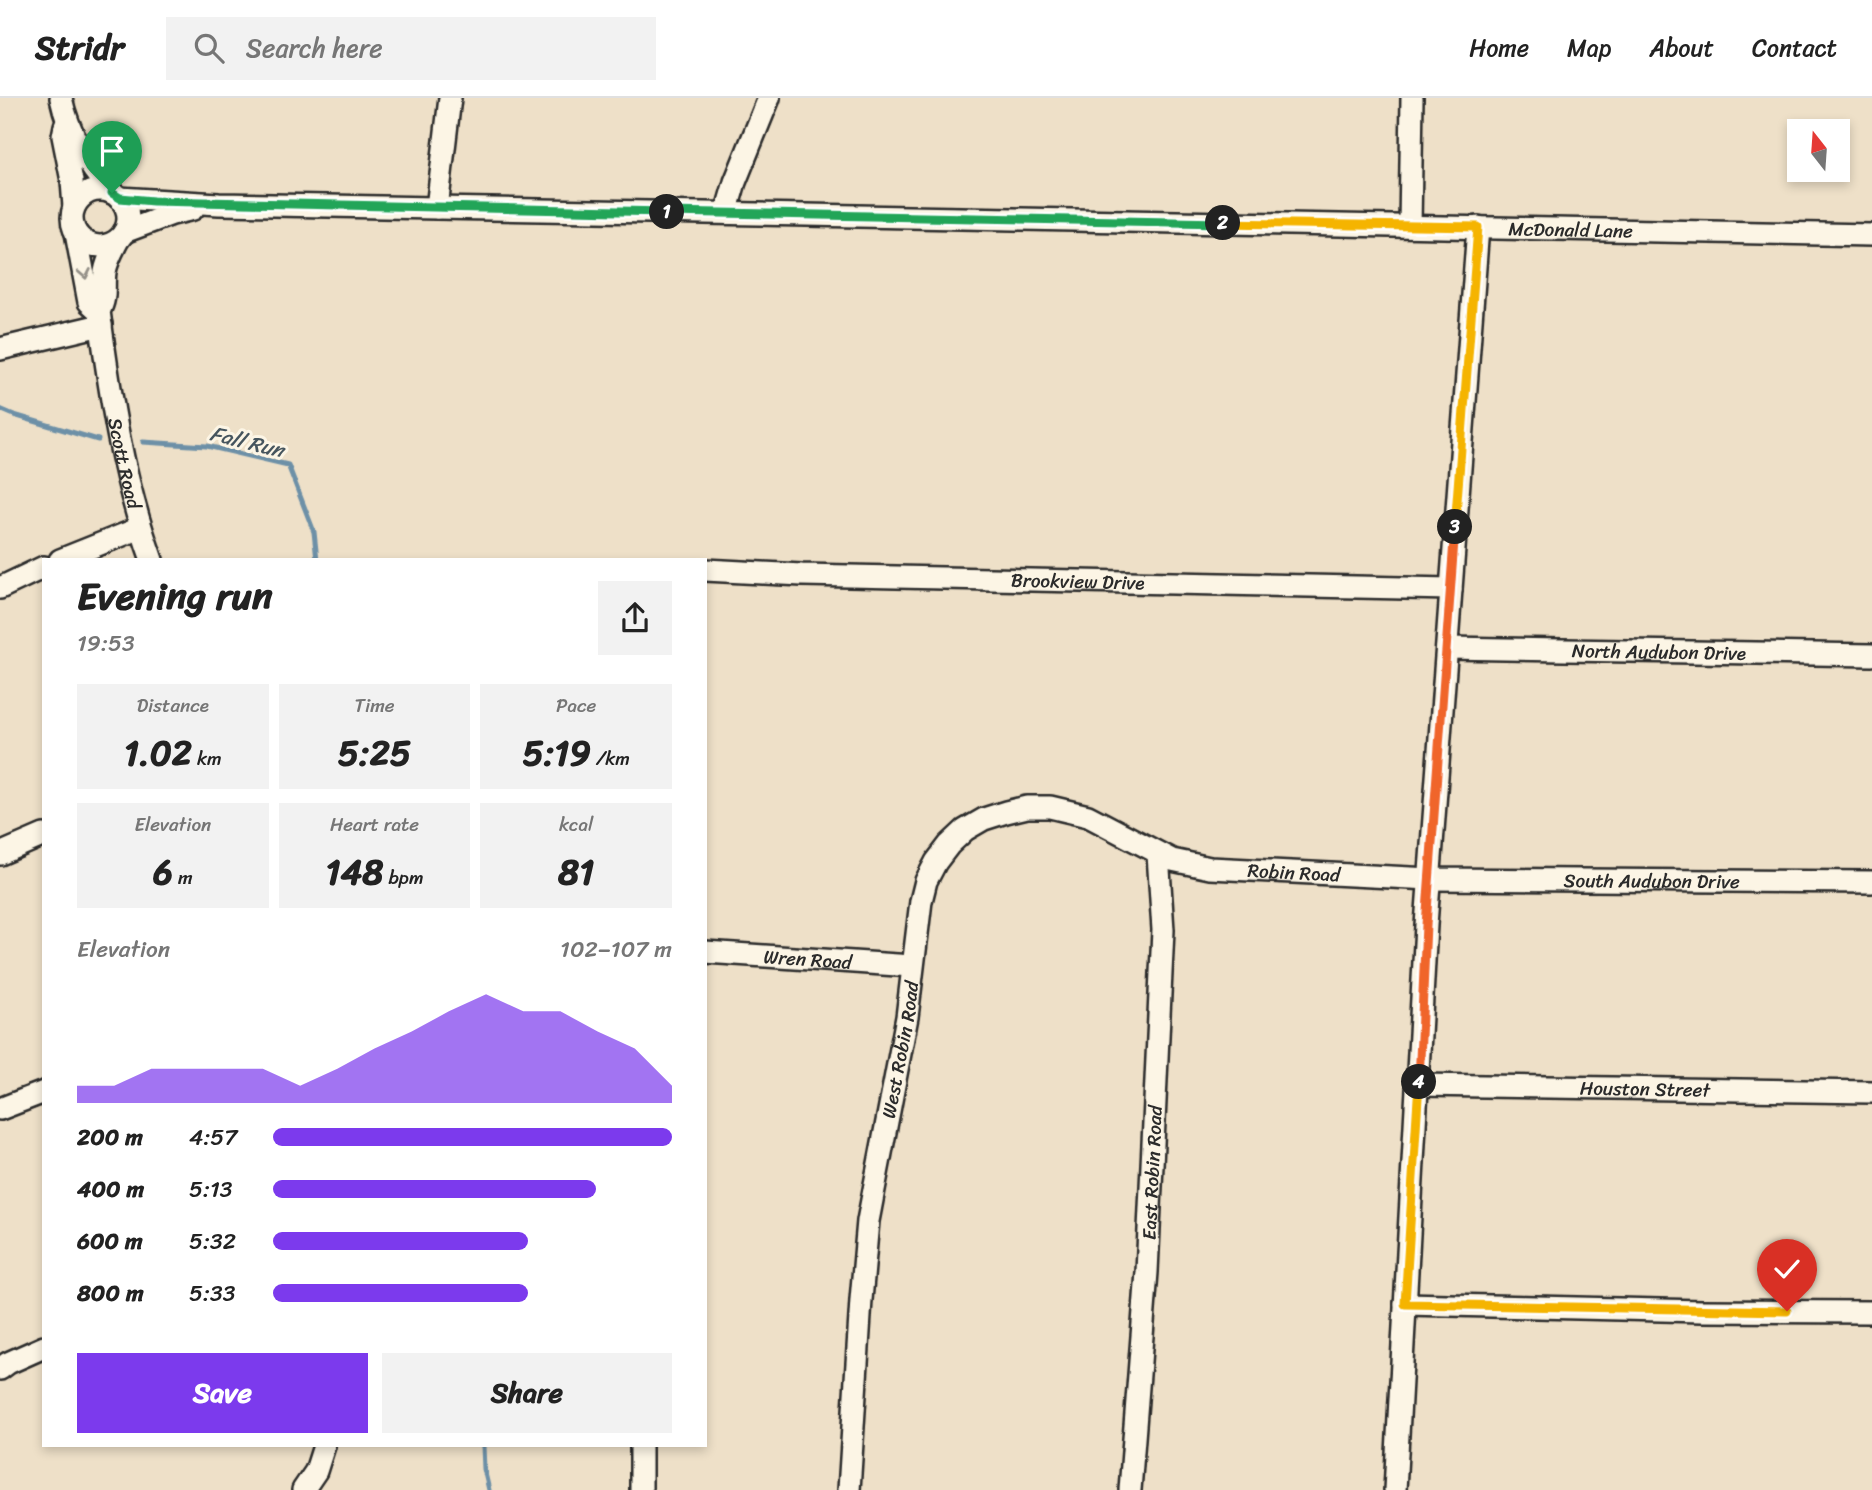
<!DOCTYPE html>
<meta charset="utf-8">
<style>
body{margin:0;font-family:Sriracha,sans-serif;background:#f2f2f2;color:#222;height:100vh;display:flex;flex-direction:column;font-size:26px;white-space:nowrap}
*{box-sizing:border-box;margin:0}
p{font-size:23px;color:#767676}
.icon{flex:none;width:38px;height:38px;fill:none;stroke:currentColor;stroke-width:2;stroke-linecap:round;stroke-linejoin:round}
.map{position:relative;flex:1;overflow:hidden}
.side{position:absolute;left:42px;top:460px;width:665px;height:889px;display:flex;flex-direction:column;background:#fff;border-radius:0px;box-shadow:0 4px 10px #0003}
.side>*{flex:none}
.needle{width:46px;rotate:343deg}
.buttons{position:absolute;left:1787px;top:21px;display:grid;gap:14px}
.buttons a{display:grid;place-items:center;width:63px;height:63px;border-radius:0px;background:#fff;box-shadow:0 4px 10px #0003;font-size:35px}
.pin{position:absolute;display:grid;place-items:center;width:60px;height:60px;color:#fff;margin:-72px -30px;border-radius:50% 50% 50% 0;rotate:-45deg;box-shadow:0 0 7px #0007}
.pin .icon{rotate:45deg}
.km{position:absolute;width:35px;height:35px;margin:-18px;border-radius:50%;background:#222;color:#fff;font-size:19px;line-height:35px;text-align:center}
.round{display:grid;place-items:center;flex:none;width:74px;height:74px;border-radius:0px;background:#f2f2f2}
.summary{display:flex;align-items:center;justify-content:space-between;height:119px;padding:0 35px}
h1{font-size:38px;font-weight:800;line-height:52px}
.stats{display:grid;grid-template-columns:repeat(3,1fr);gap:10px;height:119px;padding:7px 35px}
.stats div{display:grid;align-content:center;border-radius:0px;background:#f2f2f2;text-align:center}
.stats b{font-size:35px;font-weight:800}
.stats small{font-size:19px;font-weight:400}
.stats p{font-size:19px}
.chart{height:196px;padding:14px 35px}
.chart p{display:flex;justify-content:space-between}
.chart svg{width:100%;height:126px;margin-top:7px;fill:#7c3aed;opacity:.7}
.action{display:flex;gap:14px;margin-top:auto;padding:14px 35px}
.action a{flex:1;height:80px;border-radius:0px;background:#7c3aed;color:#fff;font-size:28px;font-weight:800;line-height:80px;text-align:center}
.action a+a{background:#f2f2f2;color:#222}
ul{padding:0 35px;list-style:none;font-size:23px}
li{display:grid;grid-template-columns:112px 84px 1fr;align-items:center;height:52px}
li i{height:18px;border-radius:9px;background:#7c3aed}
header{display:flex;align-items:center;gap:42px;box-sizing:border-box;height:98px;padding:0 35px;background:#fff;border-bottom:2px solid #e0e0e0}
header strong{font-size:33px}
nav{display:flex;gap:38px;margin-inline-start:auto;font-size:24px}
.search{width:490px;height:63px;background:#f2f2f2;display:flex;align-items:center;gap:18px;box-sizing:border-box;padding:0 24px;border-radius:0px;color:#767676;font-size:26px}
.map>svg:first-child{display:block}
</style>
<header>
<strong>Stridr</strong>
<div class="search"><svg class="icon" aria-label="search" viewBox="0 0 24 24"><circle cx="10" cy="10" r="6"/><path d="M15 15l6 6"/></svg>Search here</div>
<nav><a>Home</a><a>Map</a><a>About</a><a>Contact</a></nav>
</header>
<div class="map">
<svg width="1872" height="1392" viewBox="0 0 1872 1392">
<rect width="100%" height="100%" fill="#eee0c8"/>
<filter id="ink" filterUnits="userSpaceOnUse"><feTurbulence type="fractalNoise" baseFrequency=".0143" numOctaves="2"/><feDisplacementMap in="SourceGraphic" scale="14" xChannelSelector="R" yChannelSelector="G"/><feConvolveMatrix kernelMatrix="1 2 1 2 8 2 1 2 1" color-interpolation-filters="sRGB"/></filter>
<g filter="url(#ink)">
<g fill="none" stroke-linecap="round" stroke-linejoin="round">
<path stroke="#6d90a7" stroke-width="5" d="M0,311l14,6 84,25
M143,344l64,4 81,19 26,67 3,28
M483,1348l1,23 5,21"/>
<g stroke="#2b2b2b" stroke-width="26">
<g id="minor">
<path d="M61,0c8,37 26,67 51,95"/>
<path d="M65,28l-2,10 9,45 2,26"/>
<circle cx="100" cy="120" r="28"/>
<path id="s1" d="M119,100l100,6 1653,31"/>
<path d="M437,110l13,-110"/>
<path d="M726,115l9,-31 34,-84"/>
<path d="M1410,128l2,-128"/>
<path d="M124,134l48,-18 21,-5"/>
<path d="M76,135l13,69 10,9"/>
<path id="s2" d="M118,142c-5,10 -11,20 -13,32 -2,14 2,26 -6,39 11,85 24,169 53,249"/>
<path d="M0,251l101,-24"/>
<path d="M60,462l80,-32"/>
<path id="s3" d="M705,472l97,5 649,14"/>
<path d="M0,490l44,-21"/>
<path id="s4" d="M1447,550l425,7"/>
<path d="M0,756l44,-19"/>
<path id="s5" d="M705,854l207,14"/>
<path id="s6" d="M1419,987l453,7"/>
<path d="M0,1011l44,-17"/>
<path d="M1405,1206l297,7 170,1"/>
<path d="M0,1271l8,-6 36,-16"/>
<path d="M641,1348v44"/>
<path d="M303,1392l13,-19 8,-25"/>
<path id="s7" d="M849,1392l12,-190 7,-79 39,-204 14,-116 5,-20 10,-19 13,-17 16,-15 19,-11 22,-7 21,-5h23l38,9 84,44 38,8 221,11 441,3"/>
<path id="s8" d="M1130,1392l17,-218 16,-342 -5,-76"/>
<path d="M1395,1392l31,-565 52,-698"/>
</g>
</g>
<use href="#minor" stroke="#fcf5e5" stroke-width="21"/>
</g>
<defs><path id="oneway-chevron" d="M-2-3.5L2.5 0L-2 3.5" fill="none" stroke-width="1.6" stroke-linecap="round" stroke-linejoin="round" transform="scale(1.75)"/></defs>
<use stroke="#949088" href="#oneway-chevron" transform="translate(85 176) rotate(79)"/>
</g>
<g fill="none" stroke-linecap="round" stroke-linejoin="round" filter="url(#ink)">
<g stroke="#fff" stroke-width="14">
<path id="split-1" d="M112,95l8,5 33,3 514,11"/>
</g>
<g stroke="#fff" stroke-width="14">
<path id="split-2" d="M667,114l556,11"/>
</g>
<g stroke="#fff" stroke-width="14">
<path id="split-3" d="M1223,125l255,4 -23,300"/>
</g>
<g stroke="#fff" stroke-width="14">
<path id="split-4" d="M1419,984l7,-157 29,-398"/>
</g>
<g stroke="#fff" stroke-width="14">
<path id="split-5" d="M1419,984l-14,222 382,7"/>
</g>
<use href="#split-1" stroke="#22a559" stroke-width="9"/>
<use href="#split-2" stroke="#22a559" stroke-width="9"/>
<use href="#split-3" stroke="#f5b400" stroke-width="9"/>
<use href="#split-4" stroke="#f0652b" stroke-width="9"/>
<use href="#split-5" stroke="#f5b400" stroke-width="9"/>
</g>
<g text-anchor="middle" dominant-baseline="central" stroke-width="6" stroke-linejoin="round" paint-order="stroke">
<g font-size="19" fill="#2b2b2b" stroke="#fcf5e5">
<text stroke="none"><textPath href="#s1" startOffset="1452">McDonald Lane</textPath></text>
<text stroke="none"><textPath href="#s2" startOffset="229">Scott Road</textPath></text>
<text stroke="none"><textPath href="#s3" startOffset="373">Brookview Drive</textPath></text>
<text stroke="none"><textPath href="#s4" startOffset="212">North Audubon Drive</textPath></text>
<text stroke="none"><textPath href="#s7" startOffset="1026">Robin Road</textPath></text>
<text stroke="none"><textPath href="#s7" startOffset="1384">South Audubon Drive</textPath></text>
<text stroke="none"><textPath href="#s5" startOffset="103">Wren Road</textPath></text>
<text stroke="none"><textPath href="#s7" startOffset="444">West Robin Road</textPath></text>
<text stroke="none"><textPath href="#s6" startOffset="226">Houston Street</textPath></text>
<text stroke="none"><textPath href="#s8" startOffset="318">East Robin Road</textPath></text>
</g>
<g font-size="21" font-style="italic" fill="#46555e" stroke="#fcf5e5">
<text transform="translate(247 344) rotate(14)">Fall Run</text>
</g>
</g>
</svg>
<div class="buttons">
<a><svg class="needle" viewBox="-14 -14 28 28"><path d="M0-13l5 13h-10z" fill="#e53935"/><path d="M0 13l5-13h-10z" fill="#767676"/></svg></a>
</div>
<div class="pin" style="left:112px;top:95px;background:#1e9e55"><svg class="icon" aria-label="arrive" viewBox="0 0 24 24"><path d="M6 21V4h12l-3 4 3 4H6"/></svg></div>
<div class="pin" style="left:1787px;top:1213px;background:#d93025"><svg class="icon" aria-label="check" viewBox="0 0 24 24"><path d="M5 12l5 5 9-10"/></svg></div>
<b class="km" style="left:667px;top:114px">1</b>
<b class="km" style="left:1223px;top:125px">2</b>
<b class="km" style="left:1455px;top:429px">3</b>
<b class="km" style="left:1419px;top:984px">4</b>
<section class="side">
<div class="summary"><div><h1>Evening run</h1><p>19:53</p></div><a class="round"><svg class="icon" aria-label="share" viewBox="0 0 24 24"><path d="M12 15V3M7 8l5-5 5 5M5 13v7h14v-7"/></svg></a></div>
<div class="stats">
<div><p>Distance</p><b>1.02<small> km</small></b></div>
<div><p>Time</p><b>5:25</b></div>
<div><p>Pace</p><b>5:19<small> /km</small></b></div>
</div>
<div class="stats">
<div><p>Elevation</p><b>6<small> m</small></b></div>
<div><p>Heart rate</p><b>148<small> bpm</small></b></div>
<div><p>kcal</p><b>81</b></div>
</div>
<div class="chart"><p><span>Elevation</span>102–107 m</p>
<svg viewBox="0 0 160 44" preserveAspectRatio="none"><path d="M0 44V38L10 38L20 32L30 32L40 32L50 32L60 38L70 32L80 25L90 19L100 12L110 6L120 12L130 12L140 19L150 25L160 38V44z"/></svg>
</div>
<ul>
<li><b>200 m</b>4:57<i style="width:100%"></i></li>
<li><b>400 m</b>5:13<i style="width:81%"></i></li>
<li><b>600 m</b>5:32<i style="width:64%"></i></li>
<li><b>800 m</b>5:33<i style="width:64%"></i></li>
</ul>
<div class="action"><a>Save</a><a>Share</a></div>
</section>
</div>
